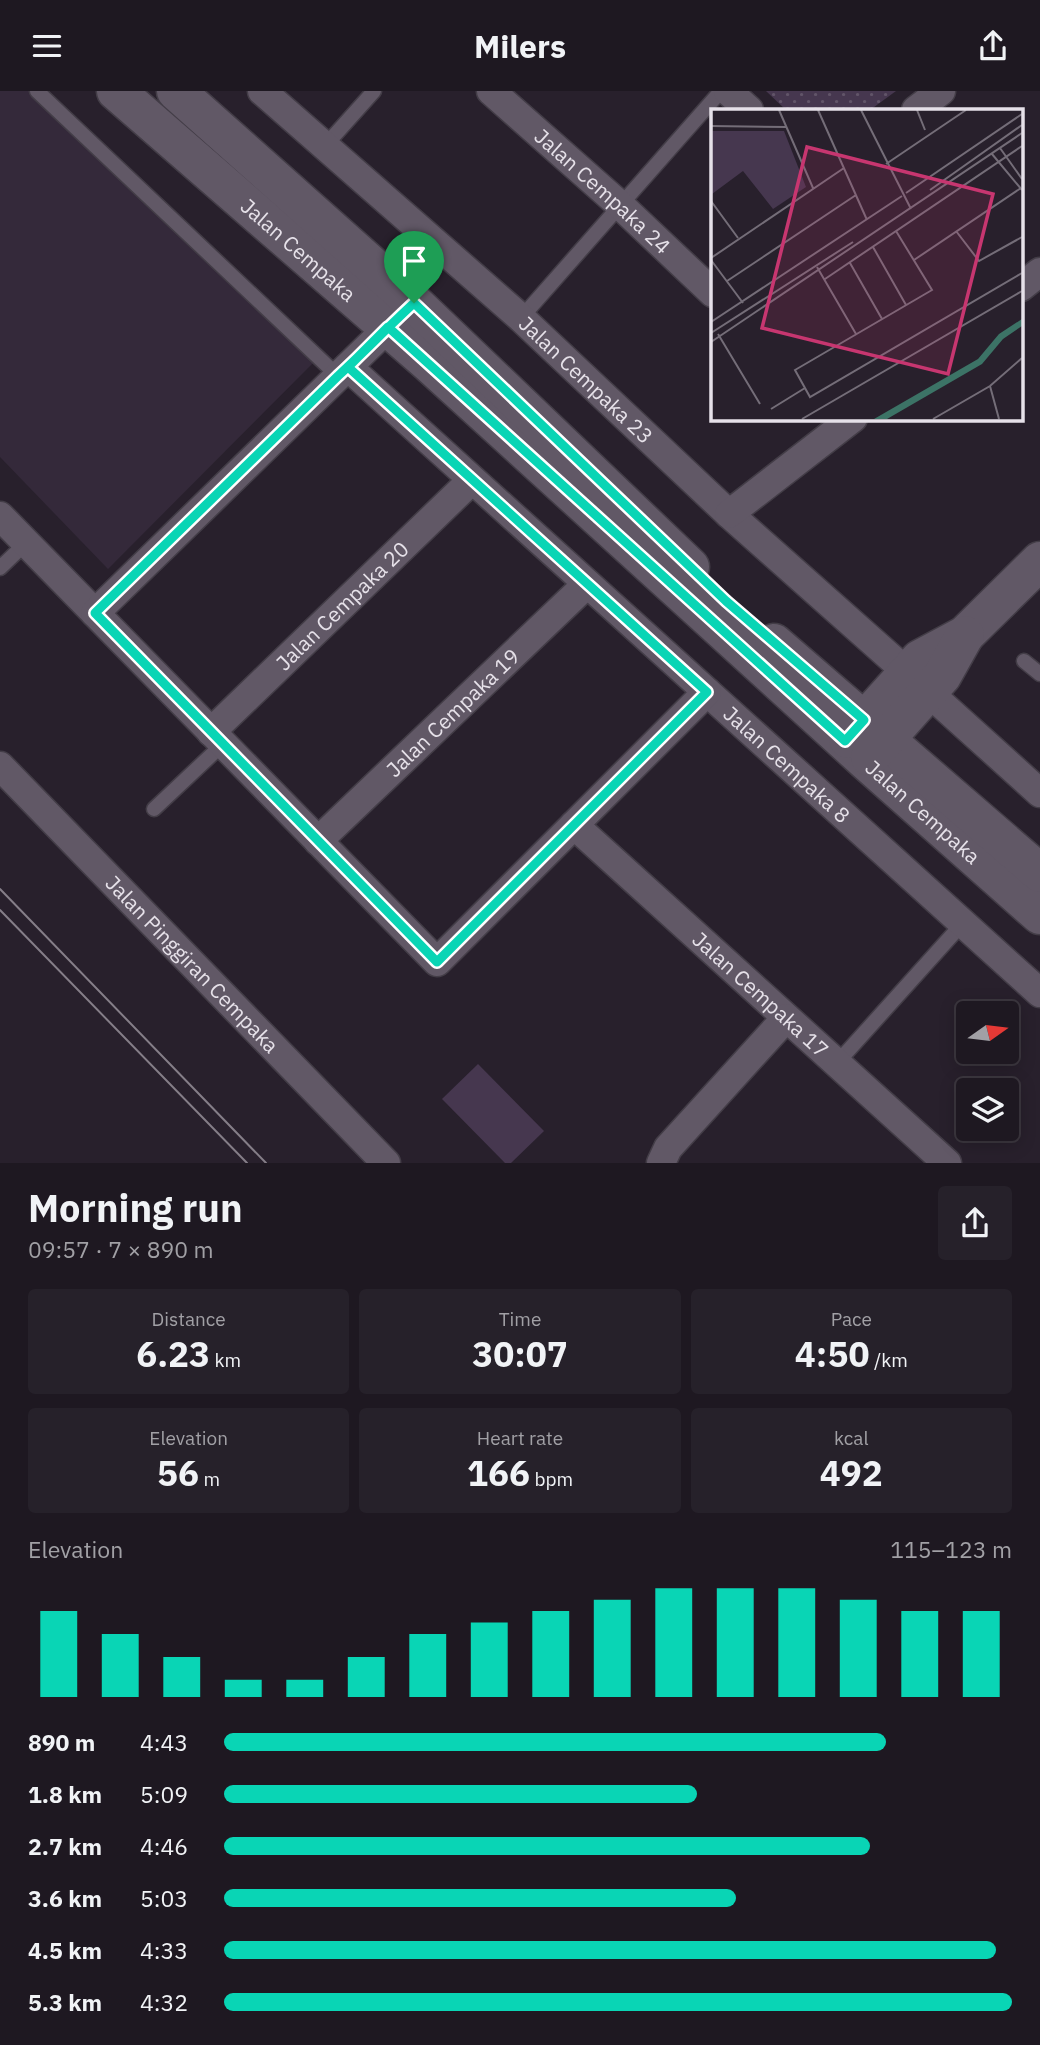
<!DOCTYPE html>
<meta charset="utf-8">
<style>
body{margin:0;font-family:"IBM Plex Sans",sans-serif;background:#26212a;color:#f1f3f6;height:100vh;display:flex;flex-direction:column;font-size:26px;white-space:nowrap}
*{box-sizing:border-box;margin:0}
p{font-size:23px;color:#a1a0a5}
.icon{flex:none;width:38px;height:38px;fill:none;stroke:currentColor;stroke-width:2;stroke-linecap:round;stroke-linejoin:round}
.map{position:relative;height:1072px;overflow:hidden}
.panel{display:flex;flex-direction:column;background:#1e1821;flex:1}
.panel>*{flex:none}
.needle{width:46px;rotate:76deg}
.controls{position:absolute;left:956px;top:910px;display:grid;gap:14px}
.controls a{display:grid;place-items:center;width:63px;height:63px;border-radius:7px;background:#1e1821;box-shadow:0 4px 18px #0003,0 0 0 2px #3c373f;font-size:35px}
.pin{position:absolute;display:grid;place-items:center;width:60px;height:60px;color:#fff;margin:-72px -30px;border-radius:50% 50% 50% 0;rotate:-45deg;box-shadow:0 0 7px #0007}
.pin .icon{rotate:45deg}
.round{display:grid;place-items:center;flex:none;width:74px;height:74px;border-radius:7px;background:#26212a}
.headline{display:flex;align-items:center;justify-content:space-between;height:119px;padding:0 28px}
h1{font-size:38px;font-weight:800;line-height:52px}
.figures{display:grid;grid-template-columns:repeat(3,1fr);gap:10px;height:119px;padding:7px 28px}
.figures div{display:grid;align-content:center;border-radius:7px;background:#26212a;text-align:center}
.figures b{font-size:35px;font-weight:800}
.figures small{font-size:19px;font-weight:400}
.figures p{font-size:19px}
.chart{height:196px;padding:14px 28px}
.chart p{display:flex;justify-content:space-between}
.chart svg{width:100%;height:126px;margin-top:7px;stroke:#09d5b5;stroke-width:6}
ul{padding:0 28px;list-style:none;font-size:23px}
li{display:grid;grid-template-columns:112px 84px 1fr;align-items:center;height:52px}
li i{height:18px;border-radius:9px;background:#09d5b5}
header{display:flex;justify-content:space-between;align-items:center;height:91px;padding:0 28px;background:#1e1821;font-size:32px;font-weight:800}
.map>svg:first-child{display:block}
</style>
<header><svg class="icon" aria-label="menu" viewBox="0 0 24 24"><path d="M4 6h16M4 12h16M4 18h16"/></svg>Milers<svg class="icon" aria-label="share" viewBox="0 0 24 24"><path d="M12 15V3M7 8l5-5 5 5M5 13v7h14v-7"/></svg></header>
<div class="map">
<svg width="1040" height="1072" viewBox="0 0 1040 1072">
<defs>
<pattern id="park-dots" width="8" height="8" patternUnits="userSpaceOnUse" patternTransform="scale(1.75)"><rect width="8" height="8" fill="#46374f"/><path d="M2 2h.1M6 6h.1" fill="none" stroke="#615468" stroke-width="1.8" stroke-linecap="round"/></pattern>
</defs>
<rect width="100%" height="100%" fill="#28202c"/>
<path fill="#34293a" d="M0,0h31l284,270 -207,208 -108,-112z"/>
<path fill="url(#park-dots)" d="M766,0h130l-26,19h-84z"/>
<path fill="#46374f" d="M478,973l66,67 -33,32h-6l-63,-64z"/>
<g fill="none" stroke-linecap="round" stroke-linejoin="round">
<g stroke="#433d47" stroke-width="17">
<path id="lane" d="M37,0l301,285
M324,56l50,-56
M521,227l200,-227
M0,477l26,-25
M1024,570l16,13
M154,718l69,-65
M837,972l126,-140"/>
</g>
<g stroke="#433d47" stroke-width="31">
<g id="street">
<path id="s1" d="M262,0l259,227 208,196 179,159"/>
<path id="s2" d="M491,0l129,114 93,88"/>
<path d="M728,0l21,19"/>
<path d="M916,19l25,-19"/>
<path d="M1021,196l19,-15"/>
<path id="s3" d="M348,276l692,626"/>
<path d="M729,423l124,-96"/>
<path d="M0,425l437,446 270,-270"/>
<path d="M95,522l307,-299"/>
<path d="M928,601l112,101"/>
<path id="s4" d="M211,641l261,-252"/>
<path id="s5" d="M0,675l386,397"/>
<path id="s6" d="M574,734l373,338"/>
<path id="s7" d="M318,750l269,-257"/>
<path d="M661,1072l7,-15 118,-130"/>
</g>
</g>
<g stroke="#433d47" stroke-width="41">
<g id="secondary">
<path id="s8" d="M116,0l314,273 436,397 174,154"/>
<path d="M176,0l238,212 276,264"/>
<path d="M774,552l266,230"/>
<path d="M848,648l72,-80 45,-24 75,-74"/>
<path d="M870,666l72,-81 23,-41"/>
</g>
</g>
<use href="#lane" stroke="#615866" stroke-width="14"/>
<use href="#street" stroke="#615866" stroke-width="28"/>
<use href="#secondary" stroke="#615866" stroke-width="38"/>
<path stroke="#857e88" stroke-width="2" d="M0,798l266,274
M0,819l247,253"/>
</g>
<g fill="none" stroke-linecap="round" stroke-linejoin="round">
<g stroke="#fff" stroke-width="14">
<path id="route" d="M414,212c-26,24 -50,49 -76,73l-243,237 342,349 270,-270 -359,-325 40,-40 457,414 19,-21 -138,-119 -312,-298"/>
</g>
<use href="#route" stroke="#09d5b5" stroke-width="9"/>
</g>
<g text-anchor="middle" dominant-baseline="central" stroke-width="7" stroke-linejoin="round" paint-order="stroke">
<g font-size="21" fill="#e6e1e9" stroke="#1e1722">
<text stroke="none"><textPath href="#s2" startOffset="150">Jalan Cempaka 24</textPath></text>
<text stroke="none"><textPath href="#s8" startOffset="242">Jalan Cempaka</textPath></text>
<text stroke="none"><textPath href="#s1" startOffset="434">Jalan Cempaka 23</textPath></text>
<text stroke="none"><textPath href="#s4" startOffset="182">Jalan Cempaka 20</textPath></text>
<text stroke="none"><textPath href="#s7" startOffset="186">Jalan Cempaka 19</textPath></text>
<text stroke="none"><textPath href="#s3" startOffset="592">Jalan Cempaka 8</textPath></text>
<text stroke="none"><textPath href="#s8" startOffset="1082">Jalan Cempaka</textPath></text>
<text stroke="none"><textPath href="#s5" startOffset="276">Jalan Pinggiran Cempaka</textPath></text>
<text stroke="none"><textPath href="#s6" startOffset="252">Jalan Cempaka 17</textPath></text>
</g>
</g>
<g transform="translate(711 18)">
<rect width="312" height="312" fill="#28202c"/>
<path d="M0,22h73l22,56 -33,22 -30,-38 -31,23z" fill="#46374f"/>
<path d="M311,210v7l-19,13 -21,25 -95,55h-13l104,-60 21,-25z" fill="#3c7366"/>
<path fill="none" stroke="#746d78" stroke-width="2" d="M68,1l34,78M107,1l49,110M150,1l50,99M206,1l8,20M0,17l75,1M289,39l22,31M281,45l30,36M175,55l80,-54M219,81l92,-65M195,84l116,-79M0,92l27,37M185,122l36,59 -137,80 15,27 212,-124M245,122l23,30 43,-24M162,138l33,58M0,149l133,-90M0,151l32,43M203,151l107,-72M139,154l32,56M106,158l39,67M114,170l197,-133M16,172l129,-86M0,213l191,-126M0,224l142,-91M7,225l42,70M0,233l311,-209M279,277l9,33M60,300l34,-21M91,310l220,-128M222,310l57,-33 32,-28"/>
<path fill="#c73670" fill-opacity="0.15" stroke="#c73670" stroke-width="3.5" d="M96,38l186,47 -45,180 -186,-46z"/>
<rect width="312" height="312" fill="none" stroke="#e6e1e9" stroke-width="3.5"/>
</g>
</svg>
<div class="controls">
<a><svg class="needle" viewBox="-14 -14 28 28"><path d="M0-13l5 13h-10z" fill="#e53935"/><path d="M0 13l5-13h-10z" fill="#a1a0a5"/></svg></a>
<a><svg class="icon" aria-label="layers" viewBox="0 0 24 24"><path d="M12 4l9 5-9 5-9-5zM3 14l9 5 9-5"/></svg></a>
</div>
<div class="pin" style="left:414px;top:212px;background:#1e9e55"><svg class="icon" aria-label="arrive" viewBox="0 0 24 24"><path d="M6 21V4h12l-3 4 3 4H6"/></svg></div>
</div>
<section class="panel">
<div class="headline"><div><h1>Morning run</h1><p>09:57 · 7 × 890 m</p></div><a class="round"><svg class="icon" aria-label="share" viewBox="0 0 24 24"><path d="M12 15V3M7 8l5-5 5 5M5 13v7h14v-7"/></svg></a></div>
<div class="figures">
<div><p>Distance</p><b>6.23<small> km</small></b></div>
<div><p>Time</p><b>30:07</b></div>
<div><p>Pace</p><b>4:50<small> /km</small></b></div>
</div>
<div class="figures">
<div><p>Elevation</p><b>56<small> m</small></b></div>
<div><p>Heart rate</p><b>166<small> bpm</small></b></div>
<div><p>kcal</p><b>492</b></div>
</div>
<div class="chart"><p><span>Elevation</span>115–123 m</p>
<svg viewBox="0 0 160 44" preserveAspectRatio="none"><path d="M5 44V14M15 44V22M25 44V30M35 44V38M45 44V38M55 44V30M65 44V22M75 44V18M85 44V14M95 44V10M105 44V6M115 44V6M125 44V6M135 44V10M145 44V14M155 44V14"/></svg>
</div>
<ul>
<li><b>890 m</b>4:43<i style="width:84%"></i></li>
<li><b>1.8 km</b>5:09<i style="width:60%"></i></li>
<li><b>2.7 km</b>4:46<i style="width:82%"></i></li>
<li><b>3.6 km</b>5:03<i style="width:65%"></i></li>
<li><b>4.5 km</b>4:33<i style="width:98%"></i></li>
<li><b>5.3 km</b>4:32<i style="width:100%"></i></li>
</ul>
</section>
